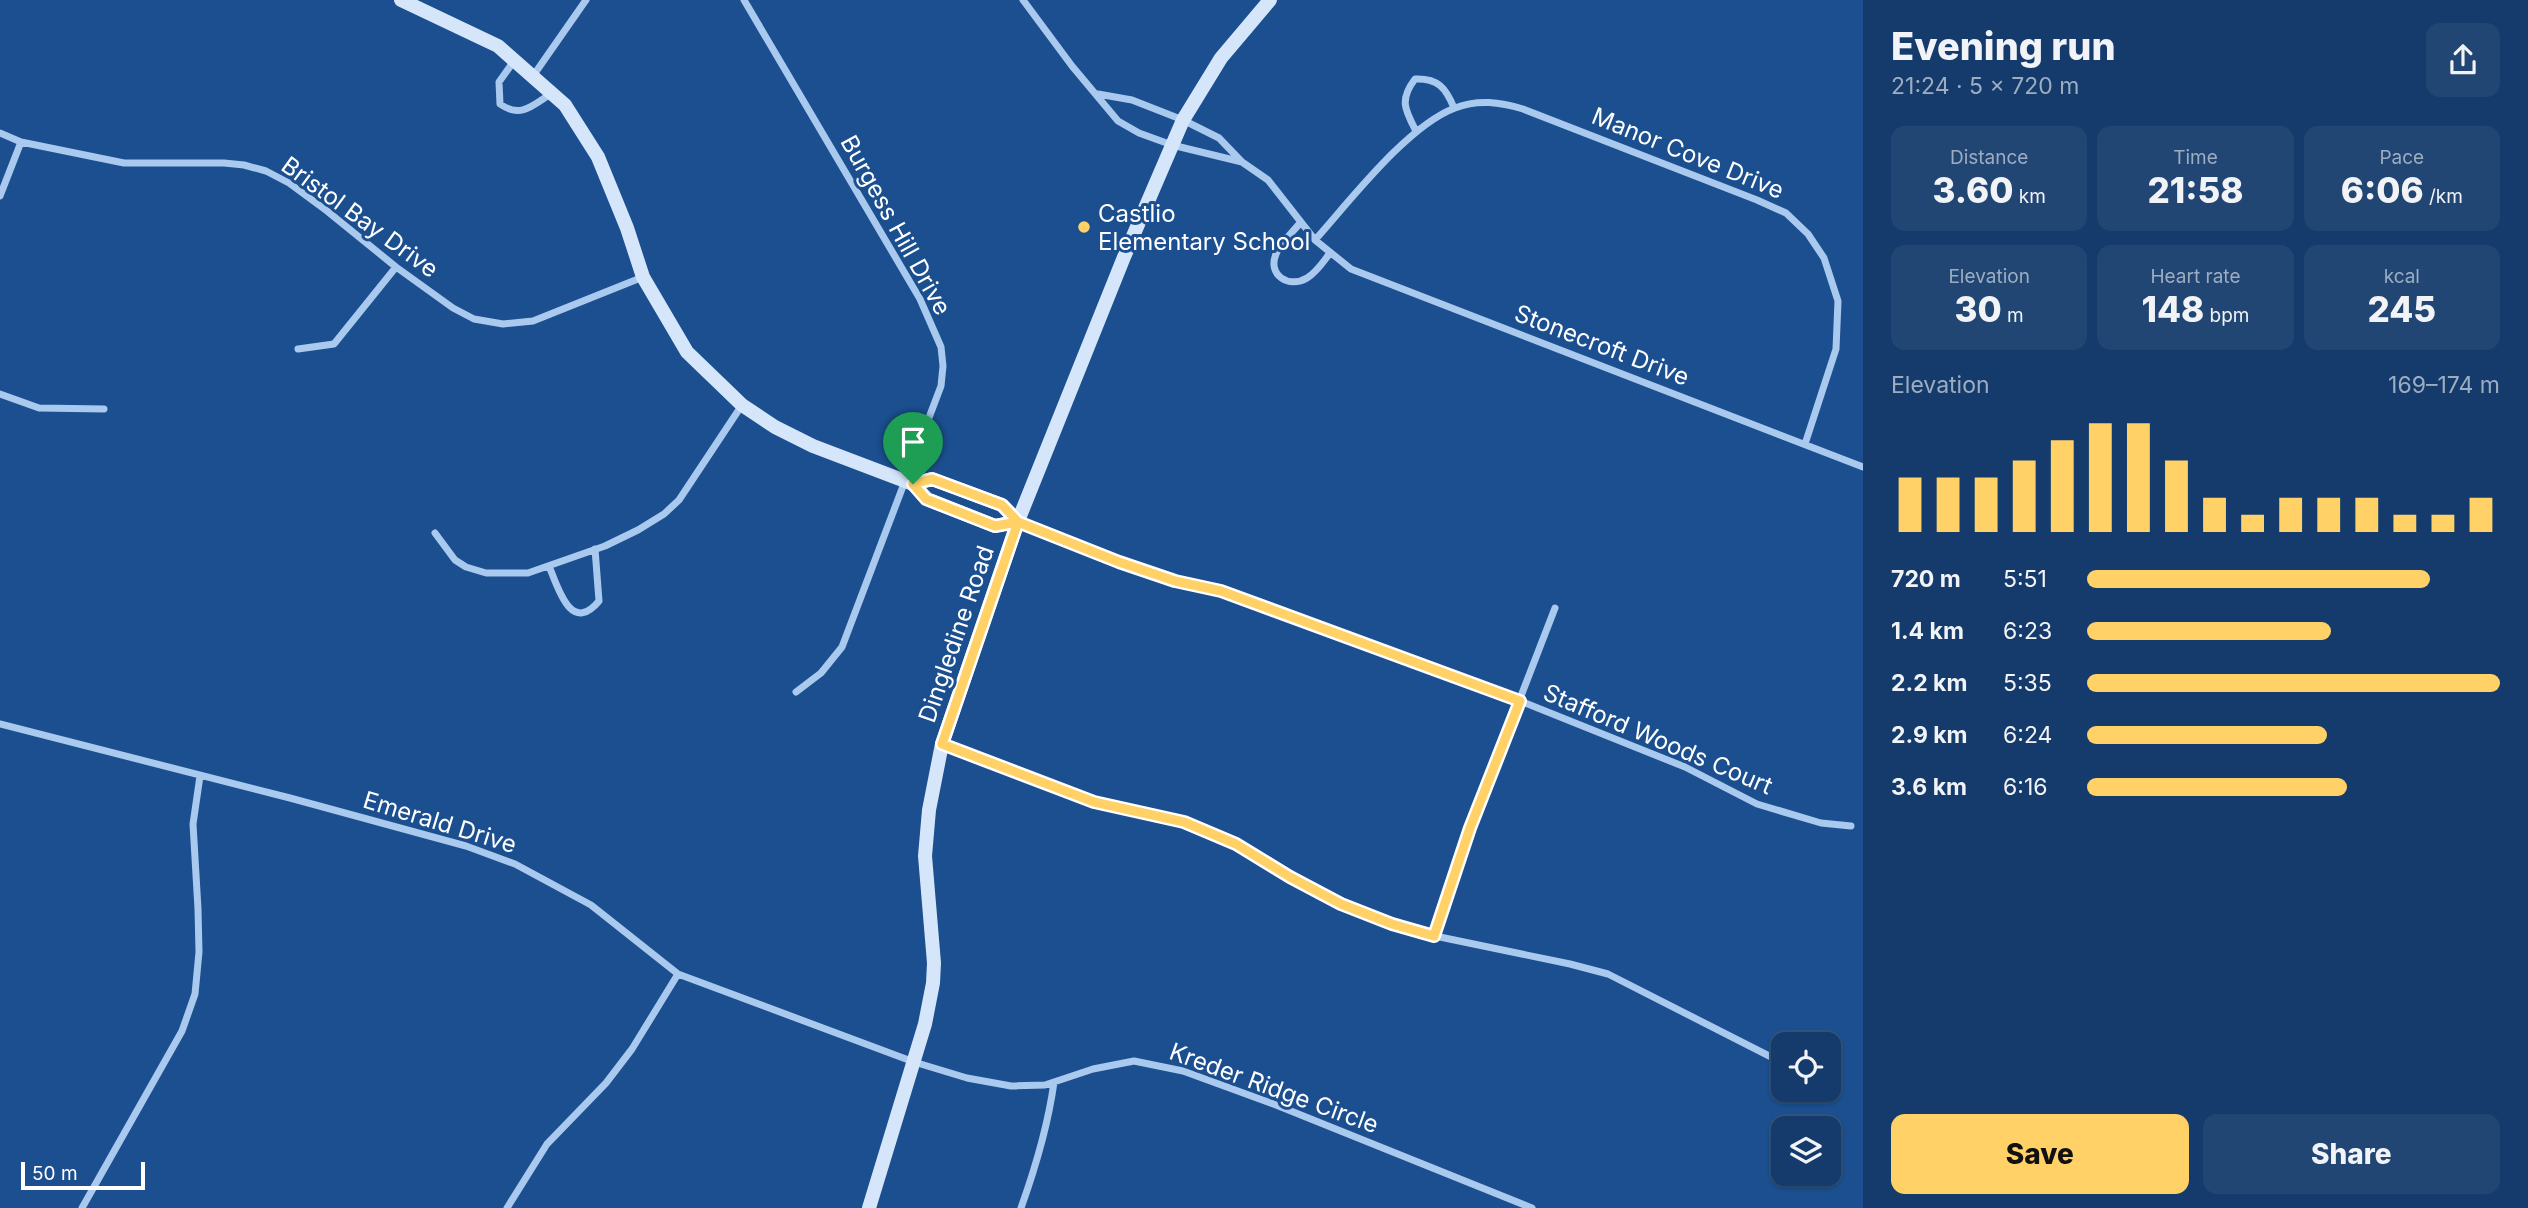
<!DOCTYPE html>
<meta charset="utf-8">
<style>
body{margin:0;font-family:Inter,sans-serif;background:#214673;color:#f1f3f6;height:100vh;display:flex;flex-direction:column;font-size:26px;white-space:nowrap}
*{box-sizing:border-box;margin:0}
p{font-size:23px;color:#9dadc1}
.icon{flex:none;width:38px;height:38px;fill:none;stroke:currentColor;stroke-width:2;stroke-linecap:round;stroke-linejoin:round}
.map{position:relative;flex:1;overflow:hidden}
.sheet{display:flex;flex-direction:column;background:#143b6b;width:665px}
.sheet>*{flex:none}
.fabs{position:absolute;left:1771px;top:1032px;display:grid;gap:14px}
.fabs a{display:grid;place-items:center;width:70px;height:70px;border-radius:14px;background:#143b6b;box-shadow:0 2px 5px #0004,0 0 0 2px #33557e;font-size:35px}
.scale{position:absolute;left:21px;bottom:18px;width:124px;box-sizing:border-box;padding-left:7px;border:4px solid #fff;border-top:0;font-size:19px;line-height:24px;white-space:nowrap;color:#fff;-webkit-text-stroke:5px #1b4f8f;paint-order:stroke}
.pin{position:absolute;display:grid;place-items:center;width:60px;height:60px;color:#fff;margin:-72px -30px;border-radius:50% 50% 50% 0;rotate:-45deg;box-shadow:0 0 7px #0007}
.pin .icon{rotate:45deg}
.round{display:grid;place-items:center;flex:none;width:74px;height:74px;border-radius:14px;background:#214673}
.overview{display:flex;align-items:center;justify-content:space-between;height:119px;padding:0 28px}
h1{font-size:38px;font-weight:800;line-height:52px}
.metrics{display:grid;grid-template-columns:repeat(3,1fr);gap:10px;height:119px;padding:7px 28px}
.metrics div{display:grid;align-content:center;border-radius:14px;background:#214673;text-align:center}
.metrics b{font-size:35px;font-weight:800}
.metrics small{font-size:19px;font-weight:400}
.metrics p{font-size:19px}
.chart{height:196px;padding:14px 28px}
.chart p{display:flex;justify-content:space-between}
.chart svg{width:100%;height:126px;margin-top:7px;stroke:#ffd166;stroke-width:6}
.primary-button{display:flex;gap:14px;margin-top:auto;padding:14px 28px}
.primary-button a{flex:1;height:80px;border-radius:14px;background:#ffd166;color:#111;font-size:28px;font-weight:800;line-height:80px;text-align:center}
.primary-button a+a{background:#214673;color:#f1f3f6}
ul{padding:0 28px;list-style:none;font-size:23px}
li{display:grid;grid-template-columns:112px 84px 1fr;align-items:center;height:52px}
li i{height:18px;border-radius:9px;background:#ffd166}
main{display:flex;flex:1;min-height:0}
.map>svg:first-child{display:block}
</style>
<main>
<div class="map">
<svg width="1863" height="1208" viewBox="0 0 1863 1208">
<rect width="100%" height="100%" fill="#1b4f8f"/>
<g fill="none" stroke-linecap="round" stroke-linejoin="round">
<path stroke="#a9c9ee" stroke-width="7" d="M744,0l176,299 21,48 2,19 -2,20 -99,261 -21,26 -25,19
M1023,0l49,66 46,55 21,12 33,12 70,17
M514,61l-15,21 1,22c21,15 33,1 52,-11
M533,76l53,-76
M1098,94l34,6 51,20 36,18 23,24 26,18 47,60 36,29 512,198
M1416,131c-11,-21 -17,-31 -1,-52 23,-1 31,9 39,29
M0,133l21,9 103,21h100l20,2 22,6 23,12 38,28 69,56 57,41 21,11 29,5 30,-3 110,-44
M0,196l21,-54
M1300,223c-7,9 -20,20 -24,31 -9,21 13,35 31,24 10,-6 16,-16 23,-25
M1315,240c35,-39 92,-114 140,-132 23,-9 45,-6 68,1l234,91 29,13 22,21 16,24 14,43 -2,48 -31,95
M298,349l36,-5 62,-77
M0,394l39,14 65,1
M1018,521c69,28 130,54 203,70l299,110 165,66 72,37 64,19 30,3
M435,533l20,27 11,7 20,6h42l77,-27 33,-16 26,-16 15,-14 63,-95
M549,566c9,22 22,69 50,35l-4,-52
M0,724l290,74 176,48 49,18 76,41 87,69 236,88 53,16 44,8 34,-1 48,-16 41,-8 49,10 93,34 256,103
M942,744l152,58 90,20 37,15 120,67 33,14 61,18 135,28 38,10 175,89
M1435,936l35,-108 85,-220
M1829,1087l6,3
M82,1208l100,-177 13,-37 4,-42 -1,-43 -5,-85 7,-48
M507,1208l40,-64 59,-61 26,-34 46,-75
M1021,1208c15,-42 27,-82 33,-126"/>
<path stroke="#d6e6fa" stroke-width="14" d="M401,0l97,46 67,59 33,52 29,71 16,49 44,75 55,53 33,22 38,19 100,38 14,15 68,27 23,-5
M913,484l19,-5 70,26 16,16
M869,1208l56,-184 8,-41 1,-20 -9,-107 4,-46 13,-66 76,-223 106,-264 59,-137 38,-62 49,-58"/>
</g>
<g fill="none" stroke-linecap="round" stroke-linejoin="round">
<g stroke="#fff" stroke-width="14">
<path id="route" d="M913,484l13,15 69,27 23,-4 -76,222 152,58 90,20 52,22 54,33 51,27 51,20 42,12 36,-108 50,-127 -299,-110 -46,-10 -56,-19 -101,-40 -16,-17 -70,-26 -19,5"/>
</g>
<use href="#route" stroke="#ffd166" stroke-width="9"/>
</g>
<circle fill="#ffd166" stroke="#1b4f8f" stroke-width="2.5" cx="1084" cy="227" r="7"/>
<g text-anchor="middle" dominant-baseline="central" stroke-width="6" stroke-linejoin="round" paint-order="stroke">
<g font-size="24" fill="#fff" stroke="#1b4f8f">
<text transform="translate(1688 153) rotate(22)">Manor Cove Drive</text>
<text transform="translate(360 217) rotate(36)">Bristol Bay Drive</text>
<text transform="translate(896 225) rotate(61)">Burgess Hill Drive</text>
<text transform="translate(1602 345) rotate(21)">Stonecroft Drive</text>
<text transform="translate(956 634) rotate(-71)">Dingledine Road</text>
<text transform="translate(1658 739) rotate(23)">Stafford Woods Court</text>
<text transform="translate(440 822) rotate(17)">Emerald Drive</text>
<text transform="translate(1274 1088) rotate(20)">Kreder Ridge Circle</text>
</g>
<g font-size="24" fill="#fff" stroke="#1b4f8f" text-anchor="start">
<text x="1098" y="213">Castlio<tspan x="1098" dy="28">Elementary School</tspan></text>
</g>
</g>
</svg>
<div class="fabs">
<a><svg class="icon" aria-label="locate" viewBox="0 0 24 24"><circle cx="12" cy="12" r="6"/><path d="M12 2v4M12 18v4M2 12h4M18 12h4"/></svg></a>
<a><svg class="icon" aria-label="layers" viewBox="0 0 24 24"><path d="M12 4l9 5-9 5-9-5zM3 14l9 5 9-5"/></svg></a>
</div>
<div class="scale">50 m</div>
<div class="pin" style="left:913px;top:484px;background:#1e9e55"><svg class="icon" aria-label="arrive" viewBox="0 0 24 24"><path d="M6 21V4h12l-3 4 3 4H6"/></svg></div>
</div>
<section class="sheet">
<div class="overview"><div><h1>Evening run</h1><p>21:24 · 5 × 720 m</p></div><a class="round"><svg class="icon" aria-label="share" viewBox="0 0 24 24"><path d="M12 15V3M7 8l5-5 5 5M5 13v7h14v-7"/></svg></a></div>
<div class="metrics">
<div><p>Distance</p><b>3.60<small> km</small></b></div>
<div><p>Time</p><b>21:58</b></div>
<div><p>Pace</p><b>6:06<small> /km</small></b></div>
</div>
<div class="metrics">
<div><p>Elevation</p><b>30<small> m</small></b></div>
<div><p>Heart rate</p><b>148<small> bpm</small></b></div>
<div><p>kcal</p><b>245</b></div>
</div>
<div class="chart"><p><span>Elevation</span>169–174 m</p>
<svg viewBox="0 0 160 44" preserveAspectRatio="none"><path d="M5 44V25M15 44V25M25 44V25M35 44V19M45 44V12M55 44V6M65 44V6M75 44V19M85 44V32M95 44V38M105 44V32M115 44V32M125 44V32M135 44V38M145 44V38M155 44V32"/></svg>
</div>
<ul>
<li><b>720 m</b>5:51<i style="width:83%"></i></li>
<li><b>1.4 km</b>6:23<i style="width:59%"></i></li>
<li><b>2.2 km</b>5:35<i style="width:100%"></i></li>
<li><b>2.9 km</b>6:24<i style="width:58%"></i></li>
<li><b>3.6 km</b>6:16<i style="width:63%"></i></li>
</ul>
<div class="primary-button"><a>Save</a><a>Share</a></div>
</section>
</main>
